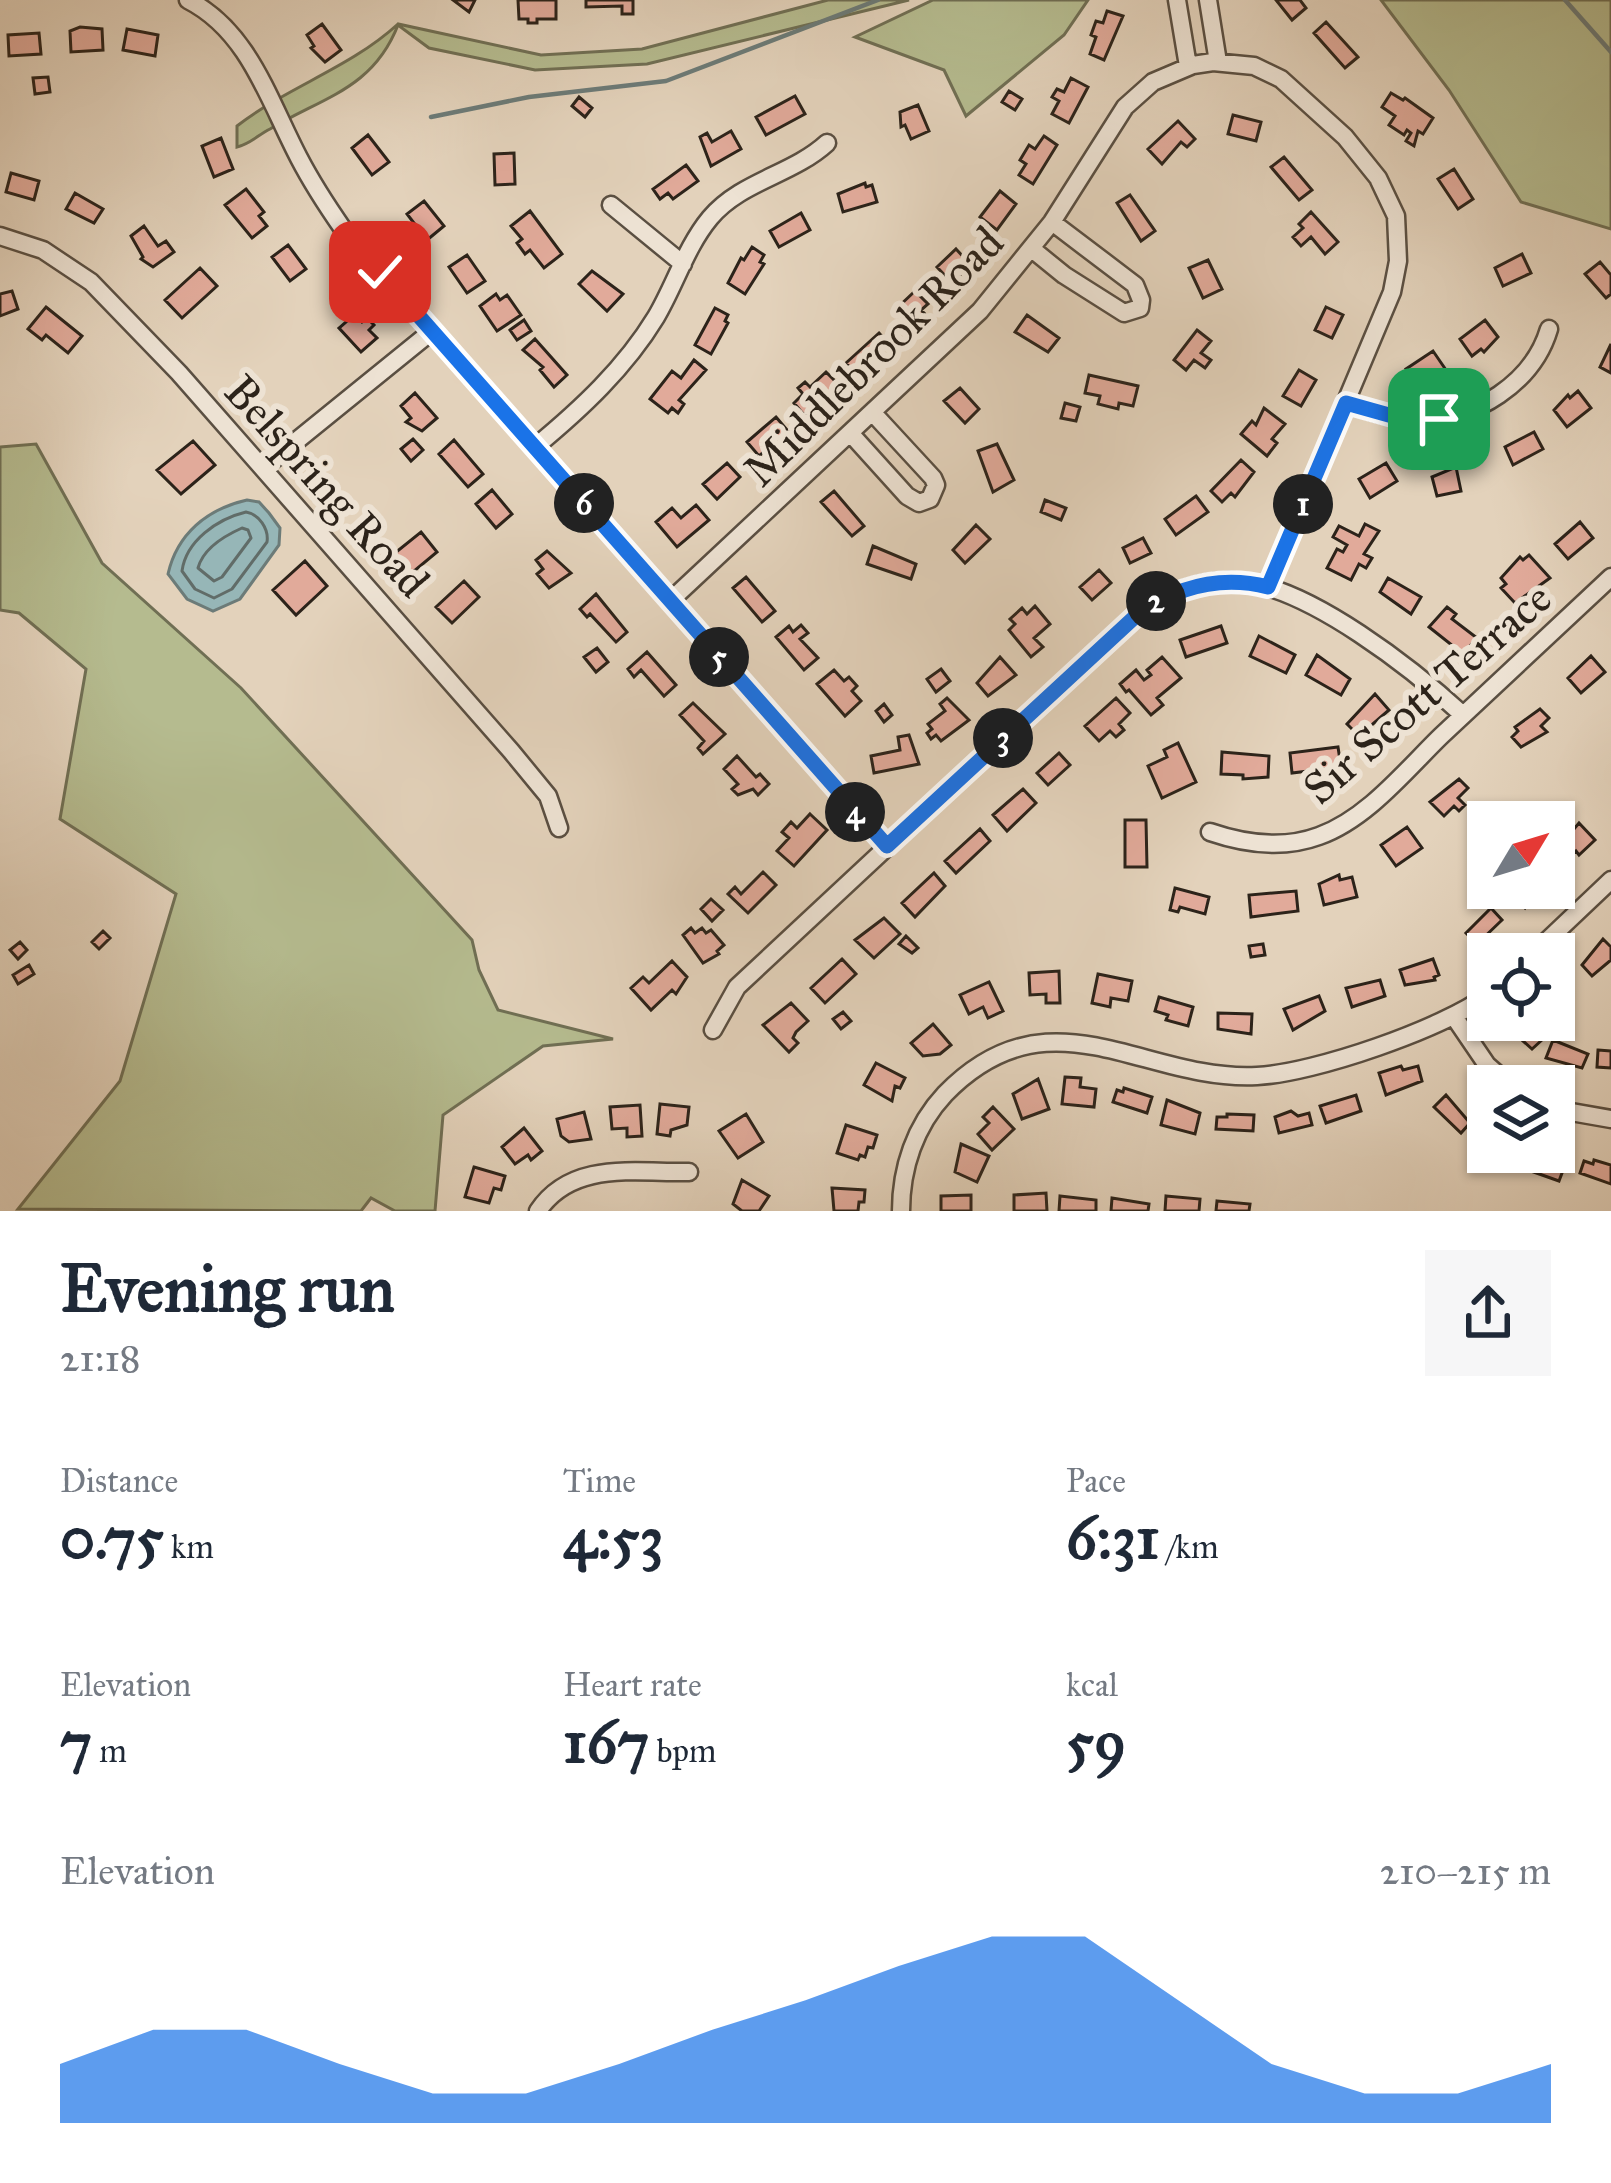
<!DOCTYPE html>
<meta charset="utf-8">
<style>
body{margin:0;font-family:"IM FELL Great Primer",serif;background:#f6f6f7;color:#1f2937;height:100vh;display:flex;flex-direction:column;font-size:45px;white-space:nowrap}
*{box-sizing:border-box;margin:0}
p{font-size:39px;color:#747a83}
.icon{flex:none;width:66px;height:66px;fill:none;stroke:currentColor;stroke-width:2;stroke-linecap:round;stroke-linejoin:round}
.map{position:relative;height:1211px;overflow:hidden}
.drawer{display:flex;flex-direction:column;background:#fff;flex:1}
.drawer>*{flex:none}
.needle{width:78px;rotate:52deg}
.tools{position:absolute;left:1467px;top:801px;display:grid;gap:24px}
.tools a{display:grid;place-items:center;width:108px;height:108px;border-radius:0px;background:#fff;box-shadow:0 3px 9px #0004;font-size:60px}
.pin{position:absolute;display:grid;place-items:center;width:102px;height:102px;color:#fff;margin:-51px;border-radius:24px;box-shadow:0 6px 18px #0006}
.km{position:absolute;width:60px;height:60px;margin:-30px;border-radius:50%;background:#222;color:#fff;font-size:33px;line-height:60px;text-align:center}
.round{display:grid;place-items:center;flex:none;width:126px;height:126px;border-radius:0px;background:#f6f6f7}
.head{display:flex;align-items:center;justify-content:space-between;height:204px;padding:0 60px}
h1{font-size:66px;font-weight:700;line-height:90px}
.metrics{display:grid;grid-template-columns:repeat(3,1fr);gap:18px;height:204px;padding:12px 60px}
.metrics div{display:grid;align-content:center}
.metrics b{font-size:60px;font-weight:700}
.metrics small{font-size:33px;font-weight:400}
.metrics p{font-size:33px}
.chart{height:336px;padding:24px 60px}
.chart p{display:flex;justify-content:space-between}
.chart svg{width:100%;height:216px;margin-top:12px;fill:#1a73e8;opacity:.7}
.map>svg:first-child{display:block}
</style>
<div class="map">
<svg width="1611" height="1211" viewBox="0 0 1611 1211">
<rect width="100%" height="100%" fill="#e3d2bb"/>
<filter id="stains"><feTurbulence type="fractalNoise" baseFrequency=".00167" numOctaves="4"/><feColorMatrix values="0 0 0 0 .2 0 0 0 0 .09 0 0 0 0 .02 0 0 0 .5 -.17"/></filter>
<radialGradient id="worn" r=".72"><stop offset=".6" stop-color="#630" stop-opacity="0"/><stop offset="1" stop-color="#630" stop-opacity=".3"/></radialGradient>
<path fill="#b5bb8f" stroke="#706f54" stroke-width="3" d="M828,0h81l-262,64 -112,6 -106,-22 -31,-23c-25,64 -75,72 -128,104 -12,6 -20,15 -33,18v-21c50,-39 113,-58 161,-102l143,31 101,-6z
M933,0h155l-24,35 -98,81 -22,-46 -89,-33z
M1381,0h230v229l-90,-27 -72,-112z
M36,444l66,119 139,125 231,252 7,30 19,40 115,29 -70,7 -100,69 -8,96h-40l-24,-13 -10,13 -343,-2 102,-128 56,-187 -116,-75 26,-150 -67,-56 -19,-3v-163z"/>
<path fill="#96b6b7" stroke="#6c7b78" stroke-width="3" d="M247,500l12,2 10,11 11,15 -1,17 -39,54 -27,12 -26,-12 -19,-25c9,-40 39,-65 79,-74z"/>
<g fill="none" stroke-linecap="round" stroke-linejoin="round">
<path stroke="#616c68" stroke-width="3" d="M246,512c13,2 23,17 21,30l-35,47 -18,9 -19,-9 -13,-18c4,-30 35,-52 64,-59z
M242,528l6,2 3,8 -29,39 -8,4 -16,-13c5,-19 26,-32 44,-40z"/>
<path stroke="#6c7b78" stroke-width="4.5" d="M1565,0l46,52
M431,117l98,-20 137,-16 212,-81"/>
</g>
<path fill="#e1aa9a" stroke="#2c231a" stroke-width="3" d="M453,0h22l-6,12z
M518,0h38v19h-19v4h-9v-4h-9z
M586,0h47v14h-11v-8l-36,1z
M1276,0h24l6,8 -14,12z
M1107,11l16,5 -19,44 -14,-6 6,-17 -5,-2 5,-14 7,2z
M1326,22l32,35 -13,11 -31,-35z
M322,24l19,26 -16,12 -14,-14 3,-2 -7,-11z
M80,27l22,2 1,21 -32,2 -1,-21z
M127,29l31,6 -3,21 -32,-6z
M39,33l2,21 -32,2 -1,-21z
M48,77l2,15 -15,2 -2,-16z
M1071,78l17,9 -19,36 -17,-9 7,-13 -7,-4 5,-8 7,3z
M1009,91l13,8 -7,11 -13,-8z
M1391,93l12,7 2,-2 28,20 -10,16 -5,-3 -4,15 -8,-5 5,-8 -4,-3 -3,5 -15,-10 6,-9 -13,-9z
M795,96l10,18 -39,21 -10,-18z
M579,97l13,11 -7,9 -13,-11z
M918,105l11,26 -18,8 -6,-14 -4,2 -1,-15z
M1233,115l28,7 -5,19 -28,-7z
M1178,121l17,18 -8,8 -6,-5 -19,22 -14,-15z
M731,131l10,18 -30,17 -11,-29 7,-4 5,9z
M368,135l21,27 -17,13 -20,-27z
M1044,136l13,9 -24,39 -14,-9 7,-11 -6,-4 9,-15 6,4z
M221,138l12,31 -19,8 -12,-31z
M514,153l1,31 -20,1 -1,-31z
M1284,157l28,33 -13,10 -28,-33z
M686,165l12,16 -25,18 -5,-6 -8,6 -7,-10z
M1454,169l19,30 -15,10 -20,-30z
M11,173l28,8 -5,19 -28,-8z
M865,183l1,4 6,-2 5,17 -34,10 -5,-18z
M246,189l18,23 -5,4 8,10 -15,12 -27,-33z
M1000,191l16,13 -19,26 -17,-13z
M75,193l28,16 -9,14 -28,-14z
M1130,195l25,36 -14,10 -24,-38z
M424,201l20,25 -17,14 -20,-26z
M530,211l32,43 -18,14 -14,-18 -5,4 -8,-11 5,-4 -11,-13z
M1311,212l27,30 -13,12 -14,-17 -10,9 -8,-9 10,-9 -4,-4z
M801,213l9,17 -31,17 -9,-16z
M144,226l14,20 8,-5 8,11 -21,15 -12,-8 2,-2 -12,-21z
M288,245l18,24 -16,12 -18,-24z
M752,247l12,8 -4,7 4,2 -19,30 -17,-11 13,-25 3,2z
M956,249l13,14 -7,7 2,2 -13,10 -14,-15z
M1522,254l9,19 -28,13 -8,-18z
M467,255l18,26 -18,12 -18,-26z
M1208,260l14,29 -19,9 -14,-30z
M1600,262l11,13v19l-5,4 -21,-24z
M200,268l17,18 -35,32 -17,-18z
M592,271l31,23 -16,17 -28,-27z
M12,291l6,18 -18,7v-22z
M915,291l13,13 -7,6 3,3 -16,10 -13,-13z
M496,294l4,6 7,-5 14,20 -24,16 -17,-25z
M46,307l36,29 -14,17 -22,-18 -4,5 -14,-11z
M1326,307l17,8 -11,23 -17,-8z
M715,308l13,7 -3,6 3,2 -17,31 -16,-9z
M355,314l7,8 5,-4 7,7 -5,5 8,8 -16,14 -22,-24z
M1027,315l32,23 -11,14 -33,-20z
M524,320l7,11 -14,9 -7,-10z
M1485,320l13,17 -14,15 -3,-3 -9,7 -12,-17z
M1197,330l14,11 -10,12 10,7 -6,8 -11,-8 -8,10 -12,-10z
M879,333l10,11 -34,29 -9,-10z
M535,339l32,36 -13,12 -14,-17 3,-3 -20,-17z
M1611,344v29l-11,-6z
M1433,351l13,19 -15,14 -3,-3 -9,7 -13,-19z
M694,360l12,10 -27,30 5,4 -6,9 -6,-5 -4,5 -18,-14 22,-28 9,7z
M1299,370l17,10 -15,26 -18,-10z
M826,372l12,12 -34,31 -10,-12 9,-9 -5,-6 7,-6 5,5z
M1089,375l49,11 -5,20 -14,-3 -1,6 -20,-5 2,-8 -15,-3z
M960,388l19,21 -14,14 -21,-22z
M1578,391l13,17 -24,19 -13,-17 14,-15 2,3z
M415,393l22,25 -15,13 -16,-9 5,-4 -10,-12z
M1065,403l15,4 -4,14 -15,-3z
M1264,408l21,16 -13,15 5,4 -10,13 -26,-22 11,-13 4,4z
M776,417l12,14 -29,25 -12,-14z
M1534,432l9,17 -30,16 -8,-18z
M413,439l10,11 -12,11 -10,-12z
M454,440l29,34 -15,13 -29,-33z
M193,441l22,24 -34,29 -24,-24z
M997,444l17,36 -21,12 -15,-41z
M1241,460l13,12 -19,25 -4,-4 -9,9 -11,-11z
M727,463l13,14 -23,22 -14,-15z
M1386,463l11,18 -27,17 -11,-19z
M1456,467l5,24 -24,5 -5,-19z
M492,490l20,24 -16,14 -20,-24z
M834,491l30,35 -12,10 -31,-34z
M1196,496l12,16 -32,23 -11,-16z
M1045,500l21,8 -5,12 -20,-8z
M696,505l13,15 -32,27 -21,-25 16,-14 9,10z
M1580,522l13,16 -25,21 -13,-15z
M1365,524l14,7 -15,23 8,4 -6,10 -7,-4 -8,16 -24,-12 10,-19 6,3 4,-7 -14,-8 6,-11 20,10z
M976,525l14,14 -25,24 -12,-13z
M421,532l16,20 -30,25 -17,-20z
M1143,538l8,15 -21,10 -7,-15z
M873,546l43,18 -5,15 -44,-15z
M547,551l24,22 -22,15 -12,-14 6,-5 -7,-9z
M1529,555l21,23 -35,25 -14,-15 5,-4 -5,-6 19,-21 3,3z
M305,561l22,25 -31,29 -23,-25z
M1099,570l12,13 -19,17 -12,-13z
M746,577l29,34 -13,11 -29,-34z
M1388,578l33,19 -10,17 -31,-22z
M464,581l15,16 -27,26 -16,-16z
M596,594l31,38 -11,10 -26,-28 -3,3 -7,-8z
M1035,606l15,18 -16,14 9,9 -12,10 -22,-27 6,-6 -5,-5 12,-11 5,6z
M1447,607l9,7 -4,5 25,19 -14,16 -34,-27z
M801,625l7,8 -8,6 18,19 -14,12 -28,-33 13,-11 4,6z
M1221,626l6,17 -41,14 -6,-17z
M1259,636l36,19 -9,18 -36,-17z
M597,648l11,14 -12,10 -12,-15z
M647,652l29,33 -12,11 -23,-26 -7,7 -6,-8z
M1317,655l33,24 -9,16 -35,-20z
M1591,656l14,16 -24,21 -13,-15z
M1000,657l16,18 -28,21 -11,-13z
M1162,657l19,21 -24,20 6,7 -12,10 -22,-25 -3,2 -6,-8 16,-14 8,10 7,-5 -4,-5z
M941,669l9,12 -14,11 -9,-13z
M834,670l10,11 5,-4 8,9 -5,5 9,10 -16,15 -28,-32z
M1375,694l14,16 -30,26 -12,-12z
M947,698l22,22 -28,21 -5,-6 -5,4 -4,-6 5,-4 -4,-5 17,-13 -5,-7z
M1116,698l14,15 -11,11 5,6 -8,7 -6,-6 -11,10 -14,-15z
M693,703l32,31 -22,20 -5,-6 6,-7 -24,-26z
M884,704l8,11 -8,7 -8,-11z
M1540,709l9,9 -8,8 6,6 -26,15 -9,-10 6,-6 -3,-4z
M909,735l10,29 -45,9 -3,-17 29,-6 -2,-13z
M1178,743l18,39 -34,16 -14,-32 19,-9 -3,-7z
M1338,747l3,20 -49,6 -2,-20z
M1222,752l47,4 -1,21 -25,2v-4l-22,-1z
M1059,753l11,12 -22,20 -11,-12z
M737,756l19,21 4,-3 9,10 -11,11 -5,-6 -15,6 -6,-6 6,-5 -14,-15z
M1459,779l9,9 -10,10 7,7 -6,6 -5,-5 -10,10 -14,-14z
M1023,789l13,14 -29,28 -14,-16z
M810,814l17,16 -33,36 -17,-15 12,-13 -7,-6 9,-10 6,6z
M1125,820h21l1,47h-22z
M1579,823l16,17 -16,15 -3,-4 -8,8 -11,-10z
M1407,827l15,21 -26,18 -15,-21z
M980,829l10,12 -34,32 -11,-12z
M763,872l13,13 -28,28 -20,-19 7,-7 6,7z
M934,873l11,13 -30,31 -13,-14z
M1339,875l1,5 12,-3 5,20 -33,8 -5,-21z
M1175,888l34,9 -4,17 -25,-7 -2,5 -8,-2z
M1504,888h36l-15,20z
M1296,891l2,20 -47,6 -2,-22z
M711,899l12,11 -11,11 -11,-12z
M1491,908l11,12 -25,24 -11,-11z
M884,918l16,16 -26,24 -19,-18z
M691,928l4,5 7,-5 4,5 5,-3 13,15 -7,6 2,3 -16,9 -20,-28z
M103,931l7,7 -11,11 -7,-7z
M906,936l12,12 -6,5 -13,-9z
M1603,939l8,8v13l-19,16 -10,-11z
M20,942l7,8 -9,9 -8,-9z
M1263,944l2,11 -14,2 -2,-11z
M842,959l14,15 -31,29 -14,-15z
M1433,959l6,16 -5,2 1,3 -30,5 -5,-15z
M672,961l15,16 -11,17 -4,-4 -21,20 -20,-22 12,-11 6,6z
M29,965l5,9 -16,10 -5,-9z
M1059,971l1,32h-14v-9l-16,1 -1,-22z
M1098,974l34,7 -4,20 -17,-3 -1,9 -18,-4z
M1380,980l5,16 -33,11 -6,-19z
M989,982l14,29 -15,7 -5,-11 -14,7 -9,-19z
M1319,996l6,15 -32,19 -9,-21z
M1159,997l34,10 -5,19 -22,-6 2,-5 -13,-4z
M791,1003l17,18 -12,11 -3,6 5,5 -9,9 -26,-27z
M843,1012l8,9 -10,8 -8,-10z
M1218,1013l34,1 -1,20 -33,-5z
M1506,1020h19l18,19 -11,10 -29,-26z
M933,1024l18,21 -11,9 -17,2 -12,-13z
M1553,1040l35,14 -6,14 -36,-10z
M1598,1050l13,1v17l-14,-1z
M876,1063l29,15 -5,10 -5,-2 -3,15 -28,-16z
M1401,1066l2,4 15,-4 4,15 -36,14 -7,-22z
M1065,1077l16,1 -1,9 16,2 -2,18 -32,-3z
M1038,1079l11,30 -27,10 -9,-25z
M1124,1088l28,9 -5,16 -34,-11 4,-12 6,2z
M1356,1095l5,16 -35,12 -6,-17z
M1446,1095l24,28 -9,10 -27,-26z
M1167,1100l33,13 -5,21 -34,-9z
M660,1104l29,3 -2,18 -16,5 -1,6 -13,-2z
M640,1105l2,31 -15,1v-9l-15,1 -2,-22z
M993,1107l21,22 -22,21 -14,-16 11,-11 -6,-6z
M1291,1111l7,5 11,-3 3,12 -33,8 -4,-16z
M584,1112l7,27 -22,3 -8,-6 -4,-17z
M746,1114l17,28 -25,16 -19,-27z
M1227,1114l27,1 -1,16 -37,-2 1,-12h10z
M846,1125l31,10 -4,13 -5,-1 -3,10 -5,-2 -2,5 -21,-7z
M524,1128l18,23 -11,9 -3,-5 -13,9 -13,-17z
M961,1144l28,12 -12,26 -22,-10z
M1535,1152l33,5 -9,24 -31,-11z
M1594,1160l17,5v19l-31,-11 4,-12 9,3z
M474,1167l31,9 -4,14 -7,-2 -5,15 -24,-6z
M742,1180l27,16 -10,15h-17l-9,-7z
M832,1188l33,2 -1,12h-5l-1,9h-24z
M1046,1193l1,18h-33v-16z
M971,1195v16h-30v-15z
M1060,1196l36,4v11h-37z
M1166,1196l34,3 -1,12h-34z
M1112,1198l37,6 -1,7h-37z
M1217,1201l33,3 -1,7h-33z"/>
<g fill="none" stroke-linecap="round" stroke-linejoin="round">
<g stroke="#5a4f42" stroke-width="21">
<path id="minor" d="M188,0c61,31 81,101 111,158 13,25 28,48 44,71l544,617
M1177,0l11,66
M1208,0l10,62
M611,205l72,59
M0,236l43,14 48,32 88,91 332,378 37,45 11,32
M1032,249l32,26 60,38 16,-5 1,-8 -6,-15 -83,-63
M1346,403c24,8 48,16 73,17 56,0 114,-37 130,-91
M851,434l56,62 12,7 11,-4 6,-14 -3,-7 -60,-65
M535,447c46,-38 90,-79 121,-130 19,-32 30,-70 54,-99 31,-37 82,-43 117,-75
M263,468l169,-137
M670,601l310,-290 72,-89 73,-115 28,-25 40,-17 20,-3 41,4 27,13 64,58 33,41 18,38 2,45 -6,31 -124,295
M1210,832c35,12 74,17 109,4 48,-17 87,-66 122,-100 56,-53 113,-106 170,-159
M1533,954l78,-74
M1455,1018l32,47 24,21
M713,1030l24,-43 401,-374c31,-21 67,-35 105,-31 68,7 170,87 220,133
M1554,1109l57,10
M538,1211c34,-51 98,-38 151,-39
M901,1211c0,-43 14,-85 44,-117 105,-108 198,-12 312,-18 58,-3 185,-47 231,-81"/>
</g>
<use href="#minor" stroke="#ede2d3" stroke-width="16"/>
</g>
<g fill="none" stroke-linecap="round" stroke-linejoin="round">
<g stroke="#fff" stroke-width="24">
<path id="route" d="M380,272l507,574 251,-232c39,-27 83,-39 130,-27l78,-184 50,14 43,2"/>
</g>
<use href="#route" stroke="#1a73e8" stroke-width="15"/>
</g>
<g text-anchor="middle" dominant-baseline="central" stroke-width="12" stroke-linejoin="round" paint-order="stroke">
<g font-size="45" fill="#2c231a" stroke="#ede2d3">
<text transform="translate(873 356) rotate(-45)">Middlebrook Road</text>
<text transform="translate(327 486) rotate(48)">Belspring Road</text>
<text transform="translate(1427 693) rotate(-41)">Sir Scott Terrace</text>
</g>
</g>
<rect width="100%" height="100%" filter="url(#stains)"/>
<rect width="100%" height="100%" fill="url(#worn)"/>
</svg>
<div class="tools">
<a><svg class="needle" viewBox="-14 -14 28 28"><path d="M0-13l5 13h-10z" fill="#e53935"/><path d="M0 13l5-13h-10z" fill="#747a83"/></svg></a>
<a><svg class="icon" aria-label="locate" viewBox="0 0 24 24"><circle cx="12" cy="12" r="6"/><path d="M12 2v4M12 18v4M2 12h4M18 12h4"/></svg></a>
<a><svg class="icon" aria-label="layers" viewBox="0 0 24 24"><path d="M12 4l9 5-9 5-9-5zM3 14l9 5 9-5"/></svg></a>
</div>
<div class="pin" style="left:1439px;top:419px;background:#1e9e55"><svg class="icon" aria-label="arrive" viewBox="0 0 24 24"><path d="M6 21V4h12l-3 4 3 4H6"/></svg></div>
<div class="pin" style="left:380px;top:272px;background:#d93025"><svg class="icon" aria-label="check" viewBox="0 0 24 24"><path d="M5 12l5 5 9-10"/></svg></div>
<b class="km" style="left:1303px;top:504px">1</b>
<b class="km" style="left:1156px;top:601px">2</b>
<b class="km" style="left:1003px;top:738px">3</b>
<b class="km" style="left:855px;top:812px">4</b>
<b class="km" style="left:719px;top:657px">5</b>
<b class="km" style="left:584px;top:503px">6</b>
</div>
<section class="drawer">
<div class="head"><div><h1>Evening run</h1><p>21:18</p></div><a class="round"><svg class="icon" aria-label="share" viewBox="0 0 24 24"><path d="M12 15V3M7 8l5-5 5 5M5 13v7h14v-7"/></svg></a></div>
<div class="metrics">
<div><p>Distance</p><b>0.75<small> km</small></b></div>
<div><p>Time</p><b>4:53</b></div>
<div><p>Pace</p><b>6:31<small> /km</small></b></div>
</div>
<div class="metrics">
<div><p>Elevation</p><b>7<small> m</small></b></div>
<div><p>Heart rate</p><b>167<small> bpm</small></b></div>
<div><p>kcal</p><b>59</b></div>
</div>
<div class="chart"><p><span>Elevation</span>210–215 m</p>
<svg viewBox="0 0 160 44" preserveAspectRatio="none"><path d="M0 44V32L10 25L20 25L30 32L40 38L50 38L60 32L70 25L80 19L90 12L100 6L110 6L120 19L130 32L140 38L150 38L160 32V44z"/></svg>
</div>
</section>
